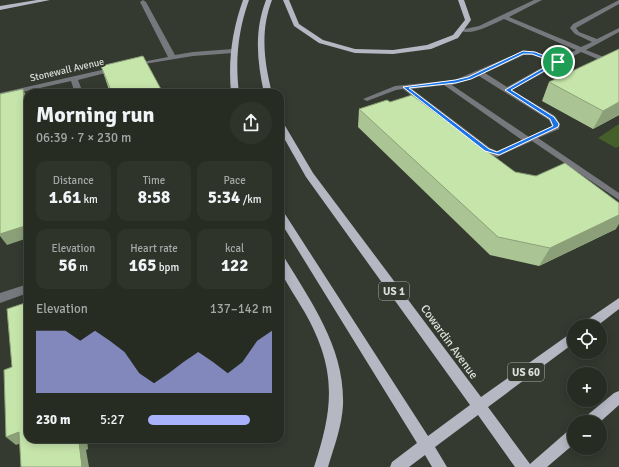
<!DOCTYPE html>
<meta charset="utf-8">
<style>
body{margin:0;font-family:Signika,sans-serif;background:#2f342b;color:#f1f3f6;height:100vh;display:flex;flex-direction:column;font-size:15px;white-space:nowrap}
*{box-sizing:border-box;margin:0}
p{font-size:13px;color:#a4a7a6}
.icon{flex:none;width:22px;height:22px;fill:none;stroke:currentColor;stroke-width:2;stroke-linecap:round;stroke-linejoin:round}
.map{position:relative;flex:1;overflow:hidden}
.drawer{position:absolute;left:24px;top:89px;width:260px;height:354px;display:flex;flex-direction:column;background:#272c23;border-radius:12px;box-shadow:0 2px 10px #0003,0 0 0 1px #434841}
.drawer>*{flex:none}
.tools{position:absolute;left:567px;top:319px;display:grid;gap:8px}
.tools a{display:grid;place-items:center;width:40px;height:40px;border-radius:50%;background:#272c23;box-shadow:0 2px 10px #0003,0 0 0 1px #434841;font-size:20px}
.pin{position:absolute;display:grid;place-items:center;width:34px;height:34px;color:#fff;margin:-17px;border:2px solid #fff;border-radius:50%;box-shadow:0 1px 4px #0007}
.round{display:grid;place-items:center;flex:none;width:42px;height:42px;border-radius:21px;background:#2f342b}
.headline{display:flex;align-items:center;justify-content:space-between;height:68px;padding:0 12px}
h1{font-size:22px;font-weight:700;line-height:30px}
.figures{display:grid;grid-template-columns:repeat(3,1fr);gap:6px;height:68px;padding:4px 12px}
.figures div{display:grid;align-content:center;border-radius:10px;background:#2f342b;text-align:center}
.figures b{font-size:17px;font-weight:700}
.figures small{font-size:11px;font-weight:400}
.figures p{font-size:11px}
.chart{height:112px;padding:8px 12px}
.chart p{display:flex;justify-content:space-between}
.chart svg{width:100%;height:72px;margin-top:4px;fill:#a9b0fc;opacity:.7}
ul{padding:0 12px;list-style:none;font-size:13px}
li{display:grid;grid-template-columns:64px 48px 1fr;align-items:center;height:30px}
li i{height:10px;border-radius:5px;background:#a9b0fc}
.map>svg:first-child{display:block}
</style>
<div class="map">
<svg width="619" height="467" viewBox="0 0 619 467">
<rect width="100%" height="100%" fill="#343a2f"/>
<path fill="#455f2a" d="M619,124v22l-3,2 -18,-10z"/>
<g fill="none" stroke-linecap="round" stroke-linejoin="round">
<path fill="#77787e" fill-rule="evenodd" d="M143,0l3,2 29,53 18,-3 40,-3 3,2 -3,2 -40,3 -61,10v-2l36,-7 -28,-55z
M534,0h8l-33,17 72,30 11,-5 -17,-8 -5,-6 3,-4 46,-24v4l-43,24 3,4 18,7 22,-11v4l-33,18 33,13v5l-38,-16 -69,38 43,26 5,8 -1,5 -21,9 81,55v7l-87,-59 -35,16 -13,-5 -81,-63 -7,1 -29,11 -4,-2 32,-13 60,-6 68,-29h10l25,9 18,-10 -72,-31c-11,5 -34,18 -44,11l19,-4zM524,55h8l20,7 -45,25 -22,-14zM479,76l70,44 3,6 -23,11 -77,-52zM444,85l78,55 -25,11 -7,-3 -78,-59z
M115,67l3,2 -1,1 -39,10 5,13h-8l-4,-12 -71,16v-4z
M28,284v9l-28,10v-10z"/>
<path fill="#b5b7c3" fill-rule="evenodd" d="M37,0h13l-50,10v-4z
M243,0h6c-11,31 -14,60 -10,93h-8c-3,-33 1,-62 12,-93z
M266,0h6c-12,31 -8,61 0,93h-8c-7,-32 -10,-62 2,-93z
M283,0h6l10,24 24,16 32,9 38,1 34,-5 26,-10 12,-15 -7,-20h6l7,20 -13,18 -27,11 -38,5 -38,-1 -36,-10 -25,-17z
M280,122l4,2 29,49 168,224 93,-66v12l-86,64 42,57 39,-34 5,-2v16l-27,23h-32l-37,-52 -43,32 12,20h-15l-7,-12 -16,12h-19l2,-5 25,-19 -137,-222v-11l3,1 145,225 42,-31 -164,-228 -26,-46z
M280,256l4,1c28,46 61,92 59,148 -1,21 -9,42 -15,62h-14c20,-61 23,-98 -10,-156 -5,-9 -22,-34 -24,-43 -1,-4 0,-8 0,-12z
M619,298v11l-22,17h-15l2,-4z
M619,391v14l-19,17h-17l2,-5 29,-24z"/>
</g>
<path fill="#aac593" d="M619,49v66l-26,14 -51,-28 7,-19z
M101,66l62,27h-53z
M390,102l125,70 101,57 -77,37 -49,-11 -132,-128 1,-18z"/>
<path fill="#8ba078" d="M23,89l5,10v30l-1,-2z
M619,102v13l-26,14 10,-18z
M619,215v9l-3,5 -77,37 11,-18z
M28,225v13l-21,7 -7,-9v-2z
M19,432l10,8 -13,5 -10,-8z
M80,439h7l1,10 -2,1 3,17h-7l-3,-25z"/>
<path fill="#c6e5ab" stroke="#8ba078" d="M619,49v53l-16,9 -54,-29z
M143,56l20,37h-51l-11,-27z
M23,89l4,38h1v98l-28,9v-140z
M412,95l103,77 21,4 29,-13 54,40v12l-69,33 -52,-11 -139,-128 28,-9 3,2z
M28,302v137h52v2l-1,1 3,25h-61l-2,-35 -13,5 -2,-67 8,-3 -5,-58z"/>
<path fill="#1a73e8" stroke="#fff" fill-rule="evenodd" d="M523,51l12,1 25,10 -49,28 43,27 5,7 -1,3 -59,28 -14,-4 -82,-64 52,-7 13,-3zM523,54h9l22,8 -49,28 45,29 3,7 -56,26 -8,-3 -80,-61 47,-5 15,-4z"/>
<g text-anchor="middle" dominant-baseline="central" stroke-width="4" stroke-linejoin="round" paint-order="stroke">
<g font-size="10" fill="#daded7" stroke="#343a2f">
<text transform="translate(67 70) rotate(-13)">Stonewall Avenue</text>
</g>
<g fill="#343a2f" stroke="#a8ada5" stroke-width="1">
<rect x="379" y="282" width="30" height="18" rx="3"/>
<rect x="508" y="363" width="36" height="18" rx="3"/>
</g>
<g font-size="11" font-weight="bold" fill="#daded7">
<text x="394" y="291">US 1</text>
<text x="526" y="372">US 60</text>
</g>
<g font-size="12" fill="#daded7" stroke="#343a2f">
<text transform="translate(449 342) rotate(54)">Cowardin Avenue</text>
</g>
</g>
</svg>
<div class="tools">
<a><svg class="icon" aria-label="locate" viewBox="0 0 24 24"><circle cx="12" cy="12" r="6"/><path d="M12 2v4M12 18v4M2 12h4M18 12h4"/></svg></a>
<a>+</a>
<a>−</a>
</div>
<div class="pin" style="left:558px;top:62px;background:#1e9e55"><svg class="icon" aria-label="arrive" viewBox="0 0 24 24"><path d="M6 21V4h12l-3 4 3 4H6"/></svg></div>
<section class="drawer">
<div class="headline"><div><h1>Morning run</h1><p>06:39 · 7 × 230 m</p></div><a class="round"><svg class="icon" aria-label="share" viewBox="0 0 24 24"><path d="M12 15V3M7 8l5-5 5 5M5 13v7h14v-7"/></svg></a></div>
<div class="figures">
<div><p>Distance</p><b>1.61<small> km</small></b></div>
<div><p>Time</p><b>8:58</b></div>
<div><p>Pace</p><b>5:34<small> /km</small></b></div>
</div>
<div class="figures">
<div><p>Elevation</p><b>56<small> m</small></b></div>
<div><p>Heart rate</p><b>165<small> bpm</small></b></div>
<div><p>kcal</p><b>122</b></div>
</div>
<div class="chart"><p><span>Elevation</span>137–142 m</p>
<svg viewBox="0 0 160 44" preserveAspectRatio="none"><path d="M0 44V6L10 6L20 6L30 12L40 6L50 12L60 19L70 32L80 38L90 32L100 25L110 19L120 25L130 32L140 25L150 12L160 6V44z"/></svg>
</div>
<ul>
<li><b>230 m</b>5:27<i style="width:82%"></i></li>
</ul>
</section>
</div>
